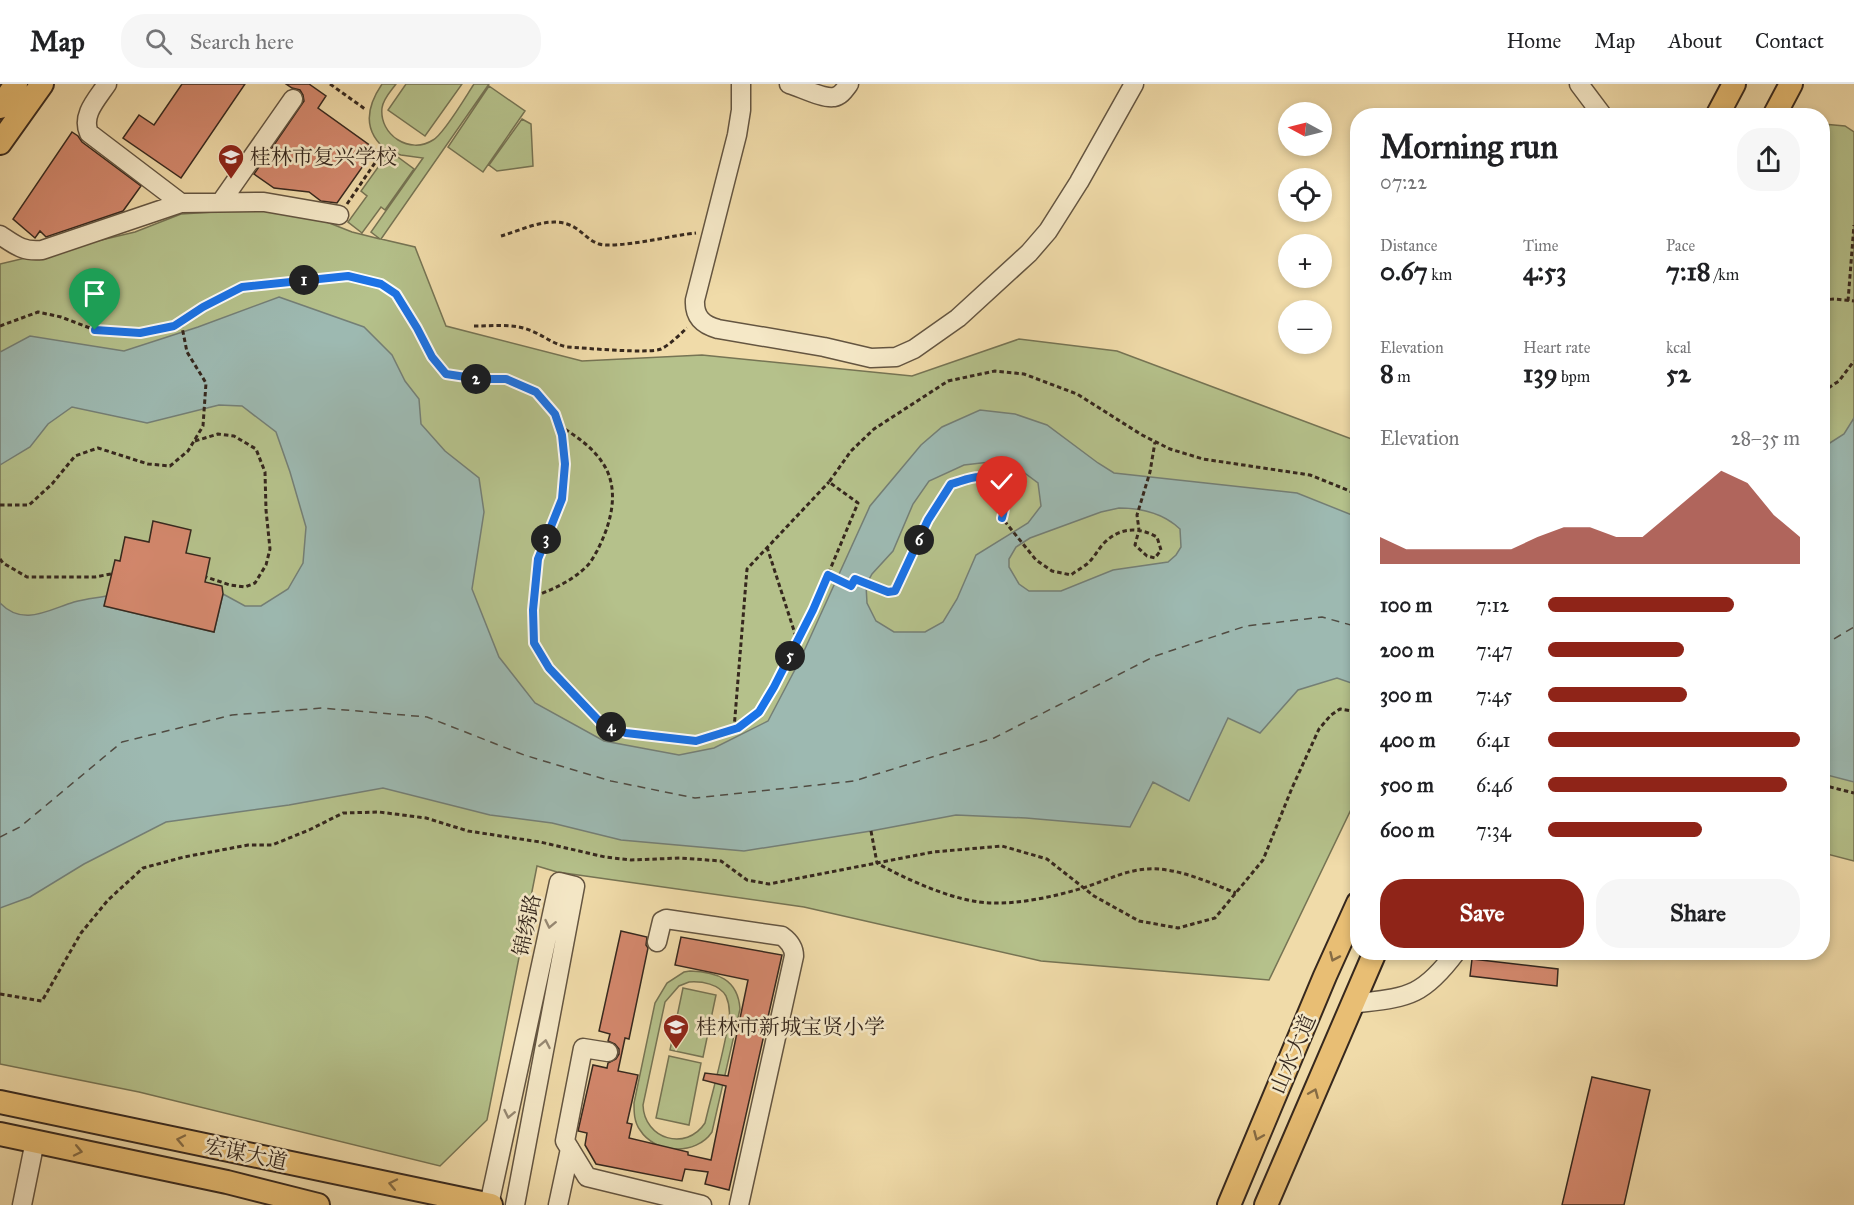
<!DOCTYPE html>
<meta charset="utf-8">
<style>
body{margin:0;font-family:"IM FELL Great Primer","Noto Serif SC",serif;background:#f6f6f6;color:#202124;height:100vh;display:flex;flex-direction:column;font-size:22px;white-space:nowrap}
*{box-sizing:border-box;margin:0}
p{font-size:20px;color:#757577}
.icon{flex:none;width:33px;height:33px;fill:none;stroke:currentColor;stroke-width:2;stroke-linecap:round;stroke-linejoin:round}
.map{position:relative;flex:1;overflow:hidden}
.sheet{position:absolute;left:1350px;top:24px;width:480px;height:852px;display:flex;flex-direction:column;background:#fff;border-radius:24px;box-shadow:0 3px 9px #0003}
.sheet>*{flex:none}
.needle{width:39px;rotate:277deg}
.fabs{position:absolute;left:1278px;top:18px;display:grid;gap:12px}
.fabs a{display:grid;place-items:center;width:54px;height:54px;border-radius:50%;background:#fff;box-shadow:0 3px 9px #0003;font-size:30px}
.pin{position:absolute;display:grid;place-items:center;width:51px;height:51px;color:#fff;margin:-62px -26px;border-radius:50% 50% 50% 0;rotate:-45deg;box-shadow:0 0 6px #0007}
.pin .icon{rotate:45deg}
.km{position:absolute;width:30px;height:30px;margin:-15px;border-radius:50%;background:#222;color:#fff;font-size:16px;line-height:30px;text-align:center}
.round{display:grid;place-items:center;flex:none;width:63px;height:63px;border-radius:24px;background:#f6f6f6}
.headline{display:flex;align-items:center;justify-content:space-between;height:102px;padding:0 30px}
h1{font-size:33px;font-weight:700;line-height:45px}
.metrics{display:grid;grid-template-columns:repeat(3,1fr);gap:9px;height:102px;padding:6px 30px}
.metrics div{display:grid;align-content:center}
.metrics b{font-size:26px;font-weight:700}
.metrics small{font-size:16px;font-weight:400}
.metrics p{font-size:16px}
.chart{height:168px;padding:12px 30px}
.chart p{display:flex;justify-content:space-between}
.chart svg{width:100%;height:108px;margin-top:6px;fill:#8f2418;opacity:.7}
.button{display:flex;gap:12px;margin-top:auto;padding:12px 30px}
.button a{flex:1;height:69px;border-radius:24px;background:#8f2418;color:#fff;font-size:24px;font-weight:700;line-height:69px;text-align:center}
.button a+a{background:#f6f6f6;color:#202124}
ul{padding:0 30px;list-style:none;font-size:20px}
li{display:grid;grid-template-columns:96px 72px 1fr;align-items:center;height:45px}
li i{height:15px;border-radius:8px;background:#8f2418}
header{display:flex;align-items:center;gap:36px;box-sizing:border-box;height:84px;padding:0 30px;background:#fff;border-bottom:2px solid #e0e0e0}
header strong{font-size:28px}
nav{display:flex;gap:33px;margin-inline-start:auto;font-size:21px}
.search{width:420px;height:54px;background:#f6f6f6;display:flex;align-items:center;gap:15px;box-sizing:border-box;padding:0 21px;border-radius:24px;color:#757577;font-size:22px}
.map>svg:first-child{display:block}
</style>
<header>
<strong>Map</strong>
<div class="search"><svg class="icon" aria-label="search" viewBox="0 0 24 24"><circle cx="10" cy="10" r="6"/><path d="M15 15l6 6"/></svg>Search here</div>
<nav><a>Home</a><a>Map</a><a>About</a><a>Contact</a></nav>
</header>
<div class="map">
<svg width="1854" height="1121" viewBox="0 0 1854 1121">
<rect width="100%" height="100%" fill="#f0dba9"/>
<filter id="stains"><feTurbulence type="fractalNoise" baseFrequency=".00333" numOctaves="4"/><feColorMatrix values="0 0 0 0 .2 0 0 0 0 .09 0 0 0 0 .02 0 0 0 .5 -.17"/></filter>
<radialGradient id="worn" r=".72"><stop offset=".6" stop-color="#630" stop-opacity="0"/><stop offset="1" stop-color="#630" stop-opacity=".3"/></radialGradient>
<path fill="#b5c18b" stroke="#767454" stroke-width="1.5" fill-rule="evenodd" d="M382,0h14c-5,7 -13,15 -14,24 -3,27 28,47 51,32 11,-6 33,-44 41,-56h15l-108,155 34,8 31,79 136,35 120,-6 210,21 107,-37 98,12 240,90v356l-88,183 -228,-19 -237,-54 -247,-35 -20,-6 -50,254 -47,46 -301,-74 -139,-28v-800l135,-32 46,-18 98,-6 25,5 48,19 28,7 -9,-7 52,-74 -22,-3 -10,-3 23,17 -29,41 -4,-3 -19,26 -14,-11 19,-26 -6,-5 28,-39c-26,-19 -24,-43 -7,-68z
M406,0h56l-37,52 -37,-26z
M489,2l36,25 -42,61 -35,-25z
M522,35l9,5 2,42 -36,5 -8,-6z
M1823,40l22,2 9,6v729l-31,-8z
M690,887c27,1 48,8 50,38l-28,123c-16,24 -57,22 -72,-2 -6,-8 -6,-18 -6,-27l21,-100 12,-20 17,-11zM689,898c13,-1 30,2 37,14 3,7 4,16 3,23 -5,34 -16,70 -24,104 -19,29 -61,16 -62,-18l22,-103 14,-16z
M683,904l33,7 -13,62 -33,-7z
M669,972l32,7 -12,62 -33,-7z"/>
<path fill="#9db9b1" stroke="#747f76" stroke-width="1.5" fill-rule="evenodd" d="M279,213l85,30 28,28 13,26 14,18 2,25 24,27 34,27 5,34 -12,77 27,68 36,46 69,38 75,14 35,-7 54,-27 31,-59 71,-156 51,-61 21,-18 38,-17 35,4 32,11 51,38 16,10 183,20 60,24v168l-20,-7 -39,12 -38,43 -32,-15 -39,83 -36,-19 -23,45 -104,-9 -70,-3 -85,16 -127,20 -123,-11 -69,-17 -62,-8 -107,-27 -94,17 -123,17 -82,42 -54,33 -30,11v-305c23,24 48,7 74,-1 11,-3 22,-4 33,-6l-3,10 110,26 9,-38 22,12h16l27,-17 15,-26 3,-36 -16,-55 -14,-40 -34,-26 -23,-1 -72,18 -75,-16 -24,17 -18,23 -30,18v-113l30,-16 94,15 74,-24zM1007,376l31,23 3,23 -13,17 -52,32 -19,44 -14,23 -18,10h-31l-18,-11 -9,-18 -1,-18 6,-11 21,-23 20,-47 16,-23 35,-16zM1119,424c23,0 44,5 61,21l1,18 -5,8 -8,7 -55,8 -52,21h-32l-10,-7 -10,-17v-8l7,-12 14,-9 71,-26z
M1854,334v364l-31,-8 -1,-326 22,-14z"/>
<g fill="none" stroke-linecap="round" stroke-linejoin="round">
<path stroke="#504c43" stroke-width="1.5" stroke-dasharray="8 6" stroke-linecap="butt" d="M1822,562l32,-19
M0,753l20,-10 102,-85 110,-27 90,-7 105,9 97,38 87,26 84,17 159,-17 140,-43 161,-82 91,-30 76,-9 36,10"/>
</g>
<path fill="#d4886d" stroke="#36281e" stroke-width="1.5" d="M182,0h63l-64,94 -58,-40 16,-23 15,10z
M286,0h23l17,12 -8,12 57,41 -38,54 -16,-2 -12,-9 -35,-4 -20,-14 50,-73 -1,-6 -3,-5 -8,-2z
M72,48l6,4 4,6 59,44 -18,25 -77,26 -6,-6 -5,7 -22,-19z
M153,437l38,9 -5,23 24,5 -5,24 17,4 1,8 -9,38 -110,-26 11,-46 5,1 5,-24 24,5z
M621,847l26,6 -1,8 2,3 -19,91 -4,-1 -7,33 20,4 -11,48 5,1 -3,14 59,14v3l23,5 15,-74 -23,-6 2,-7 23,3 20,-96 -73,-15 6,-28 101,18 -53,235 -24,-6 3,-12 -23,-3 -3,12 -86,-17 -11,-19 2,-12 -9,-2 15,-66 14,3 1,-5 8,-4 3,-5v-5l-4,-5 -7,-3 2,-7 -11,-3z
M1472,875l86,10 -1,17 -87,-10z
M1592,993l58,13 -26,115h-62z"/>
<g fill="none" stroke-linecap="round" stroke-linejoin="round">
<g stroke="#645541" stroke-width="21">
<path id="minor" d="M107,0c-10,15 -26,31 -18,49l92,70
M741,0v26l-4,25 -42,165c-1,17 8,25 23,29l106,18 47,11 25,-1 18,-8 44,-31 71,-65 19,-22 31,-49 55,-98
M789,0c11,3 34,15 45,13 7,-1 11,-8 15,-13
M1579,0l24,32
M221,118l72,-103
M0,151c15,10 23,17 42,15l139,-47 83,-1 75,13
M657,858l5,-21 4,-2 116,17c7,5 12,11 12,20l-55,249
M1352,920c54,-7 69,-5 104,-52
M608,968l-25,-4 -18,93 22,36 115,28
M22,1121l13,-64
M489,1121l70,-323 16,4 -60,319
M558,1121l12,-56"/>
</g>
<g stroke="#36281e" stroke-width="26">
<path id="major" d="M0,23l16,-23
M1717,32l17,-32
M1774,32l17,-32
M0,59l42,-59
M0,1018l491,103
M0,1050l227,48 91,23
M1229,1121l96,-229 33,-73
M1266,1121l109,-253"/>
</g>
<path stroke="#36281e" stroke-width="3" stroke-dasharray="4.5 3" stroke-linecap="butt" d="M330,0l35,25
M347,120l36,-53
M501,152c21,-6 49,-21 71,-10 10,5 17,15 27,18 18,5 75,-9 97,-11
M1822,202l3,13
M1822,216l12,-1 20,2
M1848,217l6,-76
M0,242l38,-14 23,5 34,13 44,3 35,-7 29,-19 39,-20 106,-11 33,8 15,10 21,34 15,29 14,17 33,5h27l29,13 20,22 7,21 3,29 -3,35 -24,60 -5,51 1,33 15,25 52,55 25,10 70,9 42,-14 21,-16 15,-25 39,-77 45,-107 -29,-21 22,-31 23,-22 74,-48 47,-10 29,3 53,20 65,41 28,14 33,10 107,16 40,16 8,6
M474,242c19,0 40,-3 58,5 12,5 21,13 35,16 18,1 82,7 94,2 10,-5 18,-14 26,-21
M1822,308l17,-11 15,-20
M195,357l23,-7 16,2 22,13 9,23 1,38 4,39 -4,16 -11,18 -10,4 -15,-2 -24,-8
M0,421h29l23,-21 23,-28 23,-8 50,16 22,2 18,-15 15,-25 3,-43 -19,-31 -6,-30
M767,463l30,93
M0,475l3,4 24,14h68l16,-3
M828,491l23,11 4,-6 33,12 7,-1 34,-71 22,-36c8,-2 19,-7 28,-7 25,1 29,20 23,41l34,42 16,11 19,4c5,-4 11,-7 16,-11 7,-6 11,-15 18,-22 16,-15 34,-15 52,-5l4,13 -6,8 -8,-2 -12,-11 4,-15 -2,-15 13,-43 5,-30
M535,512c19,-7 37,-15 52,-30 4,-4 7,-10 10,-15 14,-27 24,-62 5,-89 -10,-15 -26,-26 -42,-36
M734,645l13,-160 82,-87
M1822,701l32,8
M871,747l6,32c30,17 81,40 116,40 28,1 63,-7 90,-15 22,-7 42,-18 65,-19 28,-2 63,14 88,24
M0,910l42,7 39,-68 27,-33 35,-32 41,-11 64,-12h24l37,-15 34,-17 36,-1 47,6 42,13 72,11 65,15 26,3 49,-2 41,3 26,19 22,4 164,-32 69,-6 45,13 47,37 45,25 39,7 37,-10 48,-58 29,-72 27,-59 12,-14 9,-6 18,3"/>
<use href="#minor" stroke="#f5e8c7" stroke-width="18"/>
<use href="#major" stroke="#e8be74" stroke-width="22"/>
</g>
<defs><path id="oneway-chevron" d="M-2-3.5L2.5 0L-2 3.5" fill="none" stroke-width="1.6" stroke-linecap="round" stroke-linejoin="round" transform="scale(1.5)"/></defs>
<g stroke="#968872">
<use href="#oneway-chevron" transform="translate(550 840) rotate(102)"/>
<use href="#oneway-chevron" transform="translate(545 960) rotate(-79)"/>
<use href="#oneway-chevron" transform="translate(509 1030) rotate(102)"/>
</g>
<g stroke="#866c45">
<use href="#oneway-chevron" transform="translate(1334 873) rotate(114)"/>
<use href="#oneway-chevron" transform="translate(1314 1009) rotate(-67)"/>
<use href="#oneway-chevron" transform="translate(1258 1052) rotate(113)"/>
<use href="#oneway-chevron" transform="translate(181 1056) rotate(-168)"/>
<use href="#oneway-chevron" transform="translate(78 1067) rotate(12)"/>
<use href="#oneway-chevron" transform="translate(393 1100) rotate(-168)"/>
</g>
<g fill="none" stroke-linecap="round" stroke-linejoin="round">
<g stroke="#fff" stroke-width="12">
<path id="route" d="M95,246l45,3 34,-7 29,-19 39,-20 106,-11 33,8 15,10 21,34 15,29 14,17 33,5h27l30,13 19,22 7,21 3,29 -3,35 -24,60 -5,51 1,33 15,25 52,55 25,10 70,8 42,-13 21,-16 15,-25 39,-77 15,-35 23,11 4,-7 33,13 7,-1 33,-71 23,-36c8,-2 19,-7 28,-7 25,1 29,20 23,41"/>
</g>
<use href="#route" stroke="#1a73e8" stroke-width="8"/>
</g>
<defs>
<g id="school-pin" transform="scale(1.35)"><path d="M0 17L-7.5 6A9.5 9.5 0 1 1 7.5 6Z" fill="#8f2418" stroke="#f5e8c7"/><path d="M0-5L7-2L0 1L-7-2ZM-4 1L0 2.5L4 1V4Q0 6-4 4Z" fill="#fff"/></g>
</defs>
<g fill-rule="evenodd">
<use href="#school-pin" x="231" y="73"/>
<use href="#school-pin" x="676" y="943"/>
</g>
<g text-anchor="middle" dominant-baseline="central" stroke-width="5" stroke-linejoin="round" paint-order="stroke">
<g font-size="21" fill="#36281e" stroke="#f5e8c7" text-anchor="start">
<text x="250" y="73">桂林市复兴学校</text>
<text x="696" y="943">桂林市新城宝贤小学</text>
</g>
<g font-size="21" fill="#36281e" stroke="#f5e8c7">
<text transform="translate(527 841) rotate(-78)">锦绣路</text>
<text transform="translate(1293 970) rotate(-67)">山水大道</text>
<text transform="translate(246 1070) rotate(12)">宏谋大道</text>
</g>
</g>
<rect width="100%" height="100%" filter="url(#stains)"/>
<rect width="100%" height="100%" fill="url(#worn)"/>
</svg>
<div class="fabs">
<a><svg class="needle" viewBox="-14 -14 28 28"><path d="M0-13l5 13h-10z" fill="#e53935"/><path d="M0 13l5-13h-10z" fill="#757577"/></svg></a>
<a><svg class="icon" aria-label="locate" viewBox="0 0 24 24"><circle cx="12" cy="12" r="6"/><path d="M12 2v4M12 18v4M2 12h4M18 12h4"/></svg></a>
<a>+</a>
<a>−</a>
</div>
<div class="pin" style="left:95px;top:246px;background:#1e9e55"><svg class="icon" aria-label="arrive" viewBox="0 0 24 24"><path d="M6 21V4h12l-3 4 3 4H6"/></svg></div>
<div class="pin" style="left:1002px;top:434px;background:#d93025"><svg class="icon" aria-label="check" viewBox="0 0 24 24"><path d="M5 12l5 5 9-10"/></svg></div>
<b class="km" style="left:304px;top:196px">1</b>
<b class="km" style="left:476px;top:295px">2</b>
<b class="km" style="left:546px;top:455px">3</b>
<b class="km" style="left:611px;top:643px">4</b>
<b class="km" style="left:790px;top:572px">5</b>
<b class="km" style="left:919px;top:456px">6</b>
<section class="sheet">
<div class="headline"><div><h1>Morning run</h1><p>07:22</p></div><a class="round"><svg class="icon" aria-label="share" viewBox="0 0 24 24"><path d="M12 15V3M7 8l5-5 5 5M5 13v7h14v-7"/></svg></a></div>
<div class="metrics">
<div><p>Distance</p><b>0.67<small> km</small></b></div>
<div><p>Time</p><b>4:53</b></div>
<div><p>Pace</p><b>7:18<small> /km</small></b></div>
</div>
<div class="metrics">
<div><p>Elevation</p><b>8<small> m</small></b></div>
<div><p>Heart rate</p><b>139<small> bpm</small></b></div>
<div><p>kcal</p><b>52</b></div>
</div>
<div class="chart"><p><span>Elevation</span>28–35 m</p>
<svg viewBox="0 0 160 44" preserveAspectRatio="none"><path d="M0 44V33L10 38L20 38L30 38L40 38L50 38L60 33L70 29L80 29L90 33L100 33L110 24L120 15L130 6L140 11L150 24L160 33V44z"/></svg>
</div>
<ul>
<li><b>100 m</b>7:12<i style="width:74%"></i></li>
<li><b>200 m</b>7:47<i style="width:54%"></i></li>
<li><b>300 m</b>7:45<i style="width:55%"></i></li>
<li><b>400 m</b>6:41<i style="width:100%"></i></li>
<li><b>500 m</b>6:46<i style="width:95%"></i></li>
<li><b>600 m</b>7:34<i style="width:61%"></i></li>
</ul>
<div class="button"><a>Save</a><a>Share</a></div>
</section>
</div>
